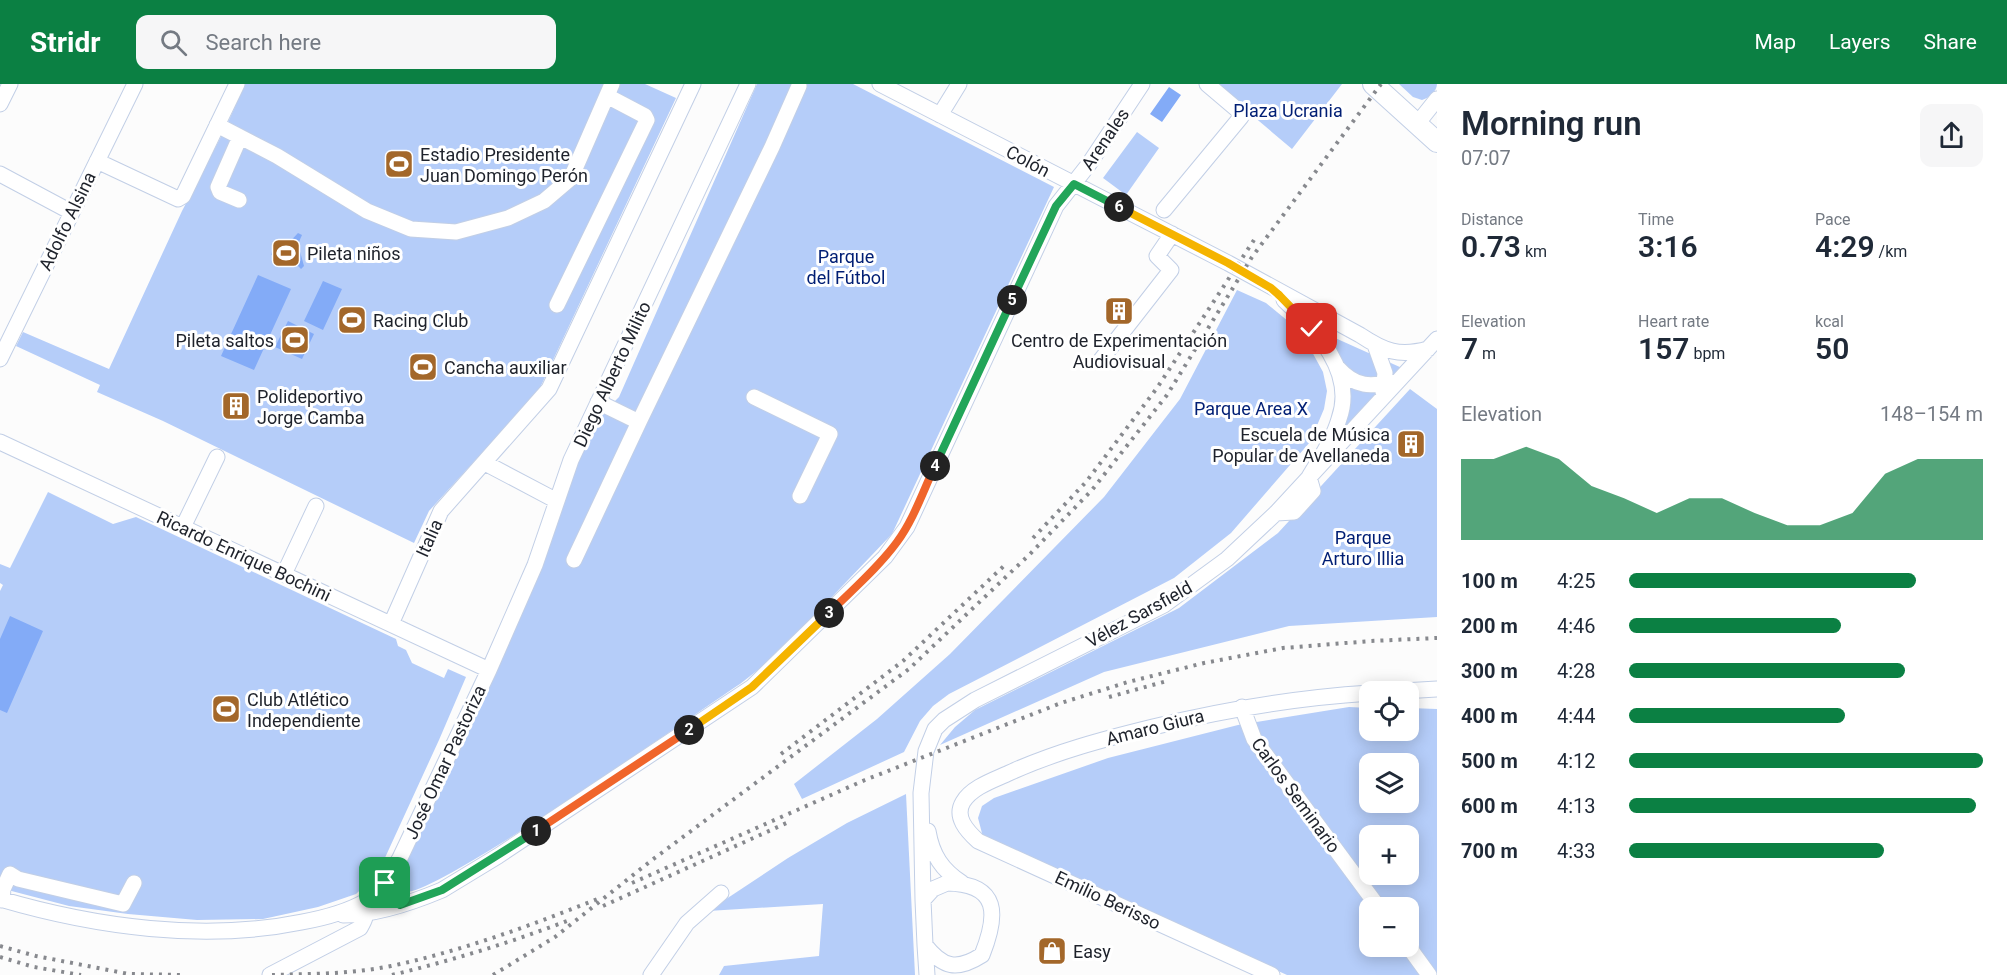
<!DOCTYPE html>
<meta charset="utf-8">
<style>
body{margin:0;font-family:Roboto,sans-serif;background:#f6f6f7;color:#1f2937;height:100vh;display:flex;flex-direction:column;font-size:22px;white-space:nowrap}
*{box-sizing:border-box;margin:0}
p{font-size:20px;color:#747a83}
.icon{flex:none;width:33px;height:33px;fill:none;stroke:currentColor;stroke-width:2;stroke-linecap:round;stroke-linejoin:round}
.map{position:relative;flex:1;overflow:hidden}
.side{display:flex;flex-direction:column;background:#fff;width:570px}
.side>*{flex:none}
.fabs{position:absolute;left:1359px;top:597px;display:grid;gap:12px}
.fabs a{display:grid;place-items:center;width:60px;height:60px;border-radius:12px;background:#fff;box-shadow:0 3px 15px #0003;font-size:30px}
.pin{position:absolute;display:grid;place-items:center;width:51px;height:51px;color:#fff;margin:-26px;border-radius:12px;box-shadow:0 3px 9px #0006}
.km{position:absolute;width:30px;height:30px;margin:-15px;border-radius:50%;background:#222;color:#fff;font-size:16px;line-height:30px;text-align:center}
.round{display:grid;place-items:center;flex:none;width:63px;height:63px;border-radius:12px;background:#f6f6f7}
.headline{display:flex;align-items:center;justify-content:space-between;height:102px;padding:0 24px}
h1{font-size:33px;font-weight:600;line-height:45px}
.stats{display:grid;grid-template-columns:repeat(3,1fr);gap:9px;height:102px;padding:6px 24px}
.stats div{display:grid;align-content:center}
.stats b{font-size:30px;font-weight:600}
.stats small{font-size:16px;font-weight:400}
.stats p{font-size:16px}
.chart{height:168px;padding:12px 24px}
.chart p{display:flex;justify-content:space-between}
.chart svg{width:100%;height:108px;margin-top:6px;fill:#0b8043;opacity:.7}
ul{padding:0 24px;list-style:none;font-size:20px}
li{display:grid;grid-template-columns:96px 72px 1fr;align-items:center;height:45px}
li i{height:15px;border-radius:8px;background:#0b8043}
header{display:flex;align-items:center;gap:36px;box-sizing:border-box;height:84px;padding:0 30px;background:#0b8043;color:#fff}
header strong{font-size:28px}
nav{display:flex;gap:33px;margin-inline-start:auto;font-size:21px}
.search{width:420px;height:54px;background:#f6f6f7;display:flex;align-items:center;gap:15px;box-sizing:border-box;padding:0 21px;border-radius:12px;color:#747a83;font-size:22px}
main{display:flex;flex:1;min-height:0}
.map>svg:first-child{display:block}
</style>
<header>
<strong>Stridr</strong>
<div class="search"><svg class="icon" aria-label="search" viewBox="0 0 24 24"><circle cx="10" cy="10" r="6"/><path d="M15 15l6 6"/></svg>Search here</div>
<nav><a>Map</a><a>Layers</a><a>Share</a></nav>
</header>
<main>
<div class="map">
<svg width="1437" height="891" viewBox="0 0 1437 891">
<rect width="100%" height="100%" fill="#fcfcfc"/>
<path fill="#b5cdf9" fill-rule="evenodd" d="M245,0h400l31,14 -137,292 -110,121 -15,32 -251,-122 -66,-29 3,-7 -84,-39 7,-14 86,37 73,-158 43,-82z
M757,0h96l201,103 -162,347 -86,90 -43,42 -23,18c-44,29 -303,212 -335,208l-7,-7 1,-9 175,-406 24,-52 21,-21z
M1215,0h127l-50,65z
M1399,0h38c0,7 -8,14 -15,16l-9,-3z
M1137,48l22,16 -33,47 -23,-17z
M1237,206l29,13 28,23 17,24 12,22 4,19 -3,18 -14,33 -79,91 -57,45 -225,116 -16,12 -13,15 -16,31 -102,47 -8,-15 83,-65 73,-65 154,-157 76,-98z
M1324,249l78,35 -57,63 5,-43z
M1410,305l27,20v208l-148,9 -185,46 -164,73 15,-18 20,-17 204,-102 99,-75z
M48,408l65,32 23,-7 260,122 2,7 8,4 6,13 32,15 4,-9 18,8 -27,63 -61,133 -22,21 -38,13 -55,12 -66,1 -69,-6 -59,-8 -69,-18v-297l3,-6 -3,-2v-19l10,4z
M1349,623l20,1 1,22h38l1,-22 28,1v266h-150l-304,-138 -5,-19 4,-12 12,-8 114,-40 130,-33zM1370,680h38v38h-38zM1370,752h38v38h-38zM1370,824h38v38h-38z
M906,710l9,181h-196l5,-9 95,-10 4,-52 -115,7 80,-53 59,-35z"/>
<path fill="#83abf7" d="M1169,3l12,8 -19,27 -12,-8z
M298,149l4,2 -4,9 6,22 -3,3 -8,-8 -22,-6 1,-4 11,-2z
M258,191l33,14 -37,81 -33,-14z
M323,197l19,8 -19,41 -19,-9z
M288,237l26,13 -12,25 -27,-12z
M10,532l33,15 -36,82 -7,-3v-71z"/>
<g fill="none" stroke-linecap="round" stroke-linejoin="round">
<g stroke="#c2cfe6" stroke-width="17">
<path id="minor" d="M880,0l348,179 132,72c24,16 39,22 68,14
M0,20l10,-20
M940,31l19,-31
M1417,40l20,-25
M217,41l60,31 90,55 44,18 45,3 52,-14 36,-17 27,-23 41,-94
M97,77l81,38 5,-3 54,-112
M0,90l71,38
M239,116l-19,-8 -2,-5 22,-50
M1164,126l77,-93 -1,-5 -33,-28
M557,221l90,-185 -2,-4 -38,-20
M1375,261l10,28 -2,19
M0,275l135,-275
M1100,277l71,-91 -14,-14 15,-22
M1338,284c19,21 33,18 59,14
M754,313l76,37 -30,62
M639,338l133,-275 27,-61
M0,358l489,228
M485,379l72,38
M1276,429l18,-1 19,-21 -4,-14c11,-19 24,-37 30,-58 17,-47 -23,-89 -55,-119
M183,443l34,-70
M574,476l65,-138 -41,-20
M284,490l32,-68
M391,540l50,-113 108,-122 144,-305
M1386,608l51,-3
M1242,623l12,32 125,169
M928,747c4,24 14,39 34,52
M947,799c53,1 51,32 35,72 -25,16 -39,13 -57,-10l-2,-45 10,-11z
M0,815c95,28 204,43 302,23 22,-4 45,-10 64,-21 17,-10 24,-27 34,-43l89,-188 46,-105 36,-105 177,-376
M2,816l1,-11 7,-15 8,5 105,25 11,-21
M923,816l-2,-107 5,-42 9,-22 9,-9 31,-20 189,-95 63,-46 49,-46 161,-174
M343,831c33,0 68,-12 99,-25l56,-34 254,-169 133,-130 22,-30 149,-321 33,-42 53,-80
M925,861l2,30
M1408,862l21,29
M270,891l90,-47c4,-7 7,-11 4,-20
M651,891l36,-52 34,-30
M1272,891l-294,-134c-11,-10 -24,-24 -15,-39 9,-15 31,-22 46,-29 46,-21 95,-34 144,-46 74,-18 140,-29 217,-34"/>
</g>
<g stroke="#c2cfe6" stroke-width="22">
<path id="major" d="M1373,0l64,58"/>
</g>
<use href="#minor" stroke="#fff" stroke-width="15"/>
<use href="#major" stroke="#fff" stroke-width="20"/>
<path stroke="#87898e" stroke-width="4" stroke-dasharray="3 6" stroke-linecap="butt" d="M1033,454l53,-56 71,-94 97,-148
M1109,613l58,-16
M781,670l122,-93 104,-98
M632,799l233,-103 196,-77 67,-21 76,-19 79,-15 88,-7 66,-3
M603,822l188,-85
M0,862l36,10 93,18 53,1
M0,873l34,10 47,8
M272,891c39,-1 80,-1 119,-9 71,-15 141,-41 209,-68
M392,891c61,-15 121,-33 180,-56
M493,891l62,-38 97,-77 257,-191 121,-115 62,-64 75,-95 85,-138 129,-173"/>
</g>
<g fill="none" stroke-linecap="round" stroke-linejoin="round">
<g stroke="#fff" stroke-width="12">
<path id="split-1" d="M385,799l3,9 12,13 42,-15 94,-59"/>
</g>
<g stroke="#fff" stroke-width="12">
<path id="split-2" d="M536,747l153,-101"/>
</g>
<g stroke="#fff" stroke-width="12">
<path id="split-3" d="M689,646l63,-43 77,-74"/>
</g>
<g stroke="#fff" stroke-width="12">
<path id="split-4" d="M829,529c23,-23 49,-45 68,-71 17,-23 26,-51 38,-76"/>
</g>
<g stroke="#fff" stroke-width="12">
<path id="split-5" d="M935,382l77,-166"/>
</g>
<g stroke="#fff" stroke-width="12">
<path id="split-6" d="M1012,216l44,-94 18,-22 45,23"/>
</g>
<g stroke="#fff" stroke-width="12">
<path id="split-7" d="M1119,123l109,56 43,25 8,7"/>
</g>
<g stroke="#fff" stroke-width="12">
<path id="split-8" d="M1279,211l33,34"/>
</g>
<use href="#split-1" stroke="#22a559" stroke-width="8"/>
<use href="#split-2" stroke="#f0652b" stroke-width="8"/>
<use href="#split-3" stroke="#f5b400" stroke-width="8"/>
<use href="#split-4" stroke="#f0652b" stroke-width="8"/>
<use href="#split-5" stroke="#22a559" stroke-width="8"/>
<use href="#split-6" stroke="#22a559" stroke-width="8"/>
<use href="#split-7" stroke="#f5b400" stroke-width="8"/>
<use href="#split-8" stroke="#f5b400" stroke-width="8"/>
</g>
<defs>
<g id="stadium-square" transform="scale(1.5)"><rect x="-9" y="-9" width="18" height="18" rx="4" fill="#a3672a" stroke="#fff"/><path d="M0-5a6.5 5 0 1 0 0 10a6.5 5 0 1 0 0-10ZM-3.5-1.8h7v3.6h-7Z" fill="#fff"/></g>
<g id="building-square" transform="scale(1.5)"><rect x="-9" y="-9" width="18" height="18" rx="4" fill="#a3672a" stroke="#fff"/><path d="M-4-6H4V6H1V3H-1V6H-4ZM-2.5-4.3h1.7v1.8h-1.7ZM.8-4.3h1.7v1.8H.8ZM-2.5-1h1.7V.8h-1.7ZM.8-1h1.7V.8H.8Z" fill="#fff"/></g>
<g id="shop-square" transform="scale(1.5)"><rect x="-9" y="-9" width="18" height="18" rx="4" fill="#a3672a" stroke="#fff"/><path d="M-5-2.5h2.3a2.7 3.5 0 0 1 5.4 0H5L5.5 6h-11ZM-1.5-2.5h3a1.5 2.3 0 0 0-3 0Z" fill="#fff"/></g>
</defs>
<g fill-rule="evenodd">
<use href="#stadium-square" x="399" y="80"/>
<use href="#stadium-square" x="286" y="169"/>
<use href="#building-square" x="1119" y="227"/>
<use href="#stadium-square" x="352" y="236"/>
<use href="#stadium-square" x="295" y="256"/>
<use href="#stadium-square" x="423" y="283"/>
<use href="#building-square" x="236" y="322"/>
<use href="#building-square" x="1411" y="360"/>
<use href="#stadium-square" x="226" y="625"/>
<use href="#shop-square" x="1052" y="867"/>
</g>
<g text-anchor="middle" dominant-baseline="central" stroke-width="6" stroke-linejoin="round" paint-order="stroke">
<g font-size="18" fill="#001e74" stroke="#fff">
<text x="1288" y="26">Plaza Ucrania</text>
<text x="846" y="172">Parque<tspan x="846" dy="21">del Fútbol</tspan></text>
<text x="1251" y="324">Parque Area X</text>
<text x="1363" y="453">Parque<tspan x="1363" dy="21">Arturo Illia</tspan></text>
</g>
<g font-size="18" fill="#1e222b" stroke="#fff">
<text transform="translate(1105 55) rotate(-56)">Arenales</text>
<text transform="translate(1028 77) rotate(28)">Colón</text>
<text transform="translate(67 137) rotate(-64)">Adolfo Alsina</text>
<text transform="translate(612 290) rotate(-65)">Diego Alberto Milito</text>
<text transform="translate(429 454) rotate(-66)">Italia</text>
<text transform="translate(244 472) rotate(25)">Ricardo Enrique Bochini</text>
<text transform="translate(1139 530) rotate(-29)">Vélez Sarsfield</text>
<text transform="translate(1155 643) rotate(-14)">Amaro Giura</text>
<text transform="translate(445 678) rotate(-65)">José Omar Pastoriza</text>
<text transform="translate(1296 711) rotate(54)">Carlos Seminario</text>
<text transform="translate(1108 816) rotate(25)">Emilio Berisso</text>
</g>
<g font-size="18" fill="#1e222b" stroke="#fff" text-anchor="start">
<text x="420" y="70">Estadio Presidente<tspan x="420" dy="21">Juan Domingo Perón</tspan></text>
<text x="307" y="169">Pileta niños</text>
<text x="373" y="236">Racing Club</text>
<text x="274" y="256" text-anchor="end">Pileta saltos</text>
<text x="1119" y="256" text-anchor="middle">Centro de Experimentación<tspan x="1119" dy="21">Audiovisual</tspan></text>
<text x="444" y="283">Cancha auxiliar</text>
<text x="257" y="312">Polideportivo<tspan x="257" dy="21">Jorge Camba</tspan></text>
<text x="1390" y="350" text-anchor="end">Escuela de Música<tspan x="1390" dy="21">Popular de Avellaneda</tspan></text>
<text x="247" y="615">Club Atlético<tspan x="247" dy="21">Independiente</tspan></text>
<text x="1073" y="867">Easy</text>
</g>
</g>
</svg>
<div class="fabs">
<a><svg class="icon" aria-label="locate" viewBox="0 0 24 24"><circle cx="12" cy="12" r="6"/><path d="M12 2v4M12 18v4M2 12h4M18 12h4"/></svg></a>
<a><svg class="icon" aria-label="layers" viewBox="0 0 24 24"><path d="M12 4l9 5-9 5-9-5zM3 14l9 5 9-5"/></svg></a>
<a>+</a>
<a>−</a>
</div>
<div class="pin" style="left:385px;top:799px;background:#1e9e55"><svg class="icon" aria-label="arrive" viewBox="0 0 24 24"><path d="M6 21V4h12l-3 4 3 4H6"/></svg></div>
<div class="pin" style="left:1312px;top:245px;background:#d93025"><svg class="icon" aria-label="check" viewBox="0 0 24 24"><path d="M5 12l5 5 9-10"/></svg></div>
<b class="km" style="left:536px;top:747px">1</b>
<b class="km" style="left:689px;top:646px">2</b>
<b class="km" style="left:829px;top:529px">3</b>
<b class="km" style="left:935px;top:382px">4</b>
<b class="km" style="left:1012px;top:216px">5</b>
<b class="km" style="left:1119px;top:123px">6</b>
</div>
<section class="side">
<div class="headline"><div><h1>Morning run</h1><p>07:07</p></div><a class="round"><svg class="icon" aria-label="share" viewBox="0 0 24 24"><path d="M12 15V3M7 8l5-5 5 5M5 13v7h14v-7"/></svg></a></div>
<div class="stats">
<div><p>Distance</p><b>0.73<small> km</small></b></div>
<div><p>Time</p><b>3:16</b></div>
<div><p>Pace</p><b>4:29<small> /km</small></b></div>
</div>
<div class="stats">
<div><p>Elevation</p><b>7<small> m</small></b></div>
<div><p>Heart rate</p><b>157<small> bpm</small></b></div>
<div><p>kcal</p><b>50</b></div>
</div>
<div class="chart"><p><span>Elevation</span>148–154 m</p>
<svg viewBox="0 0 160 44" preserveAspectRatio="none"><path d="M0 44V11L10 11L20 6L30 11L40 22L50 27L60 33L70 27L80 27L90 33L100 38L110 38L120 33L130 17L140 11L150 11L160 11V44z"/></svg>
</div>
<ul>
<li><b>100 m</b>4:25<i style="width:81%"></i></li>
<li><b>200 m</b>4:46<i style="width:60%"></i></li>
<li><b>300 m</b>4:28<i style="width:78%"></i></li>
<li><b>400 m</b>4:44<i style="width:61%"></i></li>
<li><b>500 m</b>4:12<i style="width:100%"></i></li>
<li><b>600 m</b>4:13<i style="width:98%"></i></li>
<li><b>700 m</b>4:33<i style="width:72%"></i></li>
</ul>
</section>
</main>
